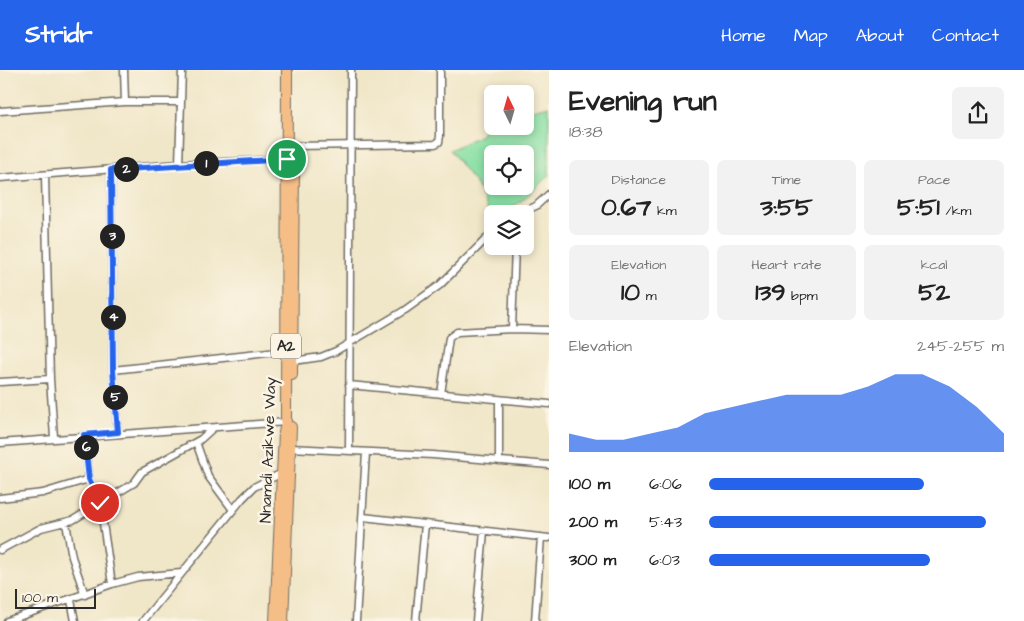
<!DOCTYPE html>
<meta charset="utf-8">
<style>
body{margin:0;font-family:"Architects Daughter",sans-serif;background:#f2f2f2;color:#222;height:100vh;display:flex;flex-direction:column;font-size:19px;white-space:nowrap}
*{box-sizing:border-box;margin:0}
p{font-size:16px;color:#767676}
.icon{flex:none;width:28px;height:28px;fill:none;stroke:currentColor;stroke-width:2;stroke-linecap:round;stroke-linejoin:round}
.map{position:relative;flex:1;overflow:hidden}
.panel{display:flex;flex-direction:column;background:#fff;width:475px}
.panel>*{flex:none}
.needle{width:32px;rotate:355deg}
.controls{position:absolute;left:484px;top:15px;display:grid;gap:10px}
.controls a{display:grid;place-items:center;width:50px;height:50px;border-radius:8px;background:#fff;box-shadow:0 2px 8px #0003;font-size:25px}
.scale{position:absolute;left:15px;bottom:12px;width:81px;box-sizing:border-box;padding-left:5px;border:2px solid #2b2b2b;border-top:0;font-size:14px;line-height:18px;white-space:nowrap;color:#2b2b2b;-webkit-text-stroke:4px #fcf5e5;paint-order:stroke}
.pin{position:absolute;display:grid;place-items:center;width:42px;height:42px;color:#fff;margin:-21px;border:2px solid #fff;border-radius:50%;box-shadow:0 1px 5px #0007}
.km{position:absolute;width:25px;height:25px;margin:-12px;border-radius:50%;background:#222;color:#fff;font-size:14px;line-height:25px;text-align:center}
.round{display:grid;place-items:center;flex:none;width:52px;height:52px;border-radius:8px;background:#f2f2f2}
.overview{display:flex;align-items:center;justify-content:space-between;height:85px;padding:0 20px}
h1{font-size:28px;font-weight:800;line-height:38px}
.metrics{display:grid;grid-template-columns:repeat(3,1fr);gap:8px;height:85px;padding:5px 20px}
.metrics div{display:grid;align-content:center;border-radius:8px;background:#f2f2f2;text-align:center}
.metrics b{font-size:25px;font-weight:800}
.metrics small{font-size:14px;font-weight:400}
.metrics p{font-size:14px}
.chart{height:140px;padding:10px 20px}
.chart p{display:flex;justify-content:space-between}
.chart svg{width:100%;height:90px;margin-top:5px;fill:#2563eb;opacity:.7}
ul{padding:0 20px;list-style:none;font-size:16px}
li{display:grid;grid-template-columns:80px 60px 1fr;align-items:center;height:38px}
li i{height:12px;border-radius:6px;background:#2563eb}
header{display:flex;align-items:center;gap:30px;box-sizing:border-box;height:70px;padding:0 25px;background:#2563eb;color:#fff}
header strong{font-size:24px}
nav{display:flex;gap:28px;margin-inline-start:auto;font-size:18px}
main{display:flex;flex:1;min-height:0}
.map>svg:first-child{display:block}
</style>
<header>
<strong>Stridr</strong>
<nav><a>Home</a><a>Map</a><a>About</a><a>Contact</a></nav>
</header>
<main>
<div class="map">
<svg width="549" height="551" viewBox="0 0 549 551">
<rect width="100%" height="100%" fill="#fcf5e5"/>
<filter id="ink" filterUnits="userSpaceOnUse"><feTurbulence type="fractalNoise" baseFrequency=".02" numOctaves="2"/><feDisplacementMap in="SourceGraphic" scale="10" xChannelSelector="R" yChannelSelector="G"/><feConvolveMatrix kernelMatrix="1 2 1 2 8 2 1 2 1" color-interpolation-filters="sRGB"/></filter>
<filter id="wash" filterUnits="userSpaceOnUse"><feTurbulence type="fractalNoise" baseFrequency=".0096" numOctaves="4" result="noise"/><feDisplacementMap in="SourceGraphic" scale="20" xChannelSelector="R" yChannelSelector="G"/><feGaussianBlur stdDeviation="1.12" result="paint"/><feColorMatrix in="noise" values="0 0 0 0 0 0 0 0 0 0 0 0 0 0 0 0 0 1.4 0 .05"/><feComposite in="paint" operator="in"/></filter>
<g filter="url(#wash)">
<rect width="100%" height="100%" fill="#f0e6c8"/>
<path fill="#87dfa4" stroke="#598568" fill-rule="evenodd" d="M549,36v69c-15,14 -36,39 -57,39v5l-15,-34 -27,-35 31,-15 7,-14 4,-1v6h33v-14zM492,84h33v32h-33z"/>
</g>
<g filter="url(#ink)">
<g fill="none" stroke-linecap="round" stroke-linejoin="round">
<g stroke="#706c62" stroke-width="9">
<path id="minor" d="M124,0l1,32
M0,41l125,-9h56
M294,76l141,-2 4,-2 1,-6v-66
M179,94l3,-94
M111,100l2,200 5,63
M45,106l5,203 4,58
M0,108l179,-14 108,-5
M518,144l18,-8 13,-12
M512,259l3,-83
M293,291l28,-4 15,-6 69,-41 35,-25 52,-52
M113,300l173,-19
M0,312l50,-3
M349,315l200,19
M441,324l8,-56 8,-6 55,-3 37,1
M84,365l5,44 11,24 12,81
M196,372l12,34 25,34
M0,373l286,-21
M290,378l143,7 116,10
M349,381l2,-381
M499,391v-61
M0,428l43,-5 46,-14
M363,447l186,21
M66,453l6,34 13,38
M0,480l41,-22 32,-8 61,-37 8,-11 59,-33 12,-11
M71,530l4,21
M7,551l105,-37 26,-7 43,-4
M143,551l99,-122 12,-12 28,-14
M356,551l10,-169
M416,551l9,-97
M476,551l8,-90
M535,551l6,-84"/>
</g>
<g stroke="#706c62" stroke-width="12">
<path id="trunk" d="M292,305l2,-205
M275,551l9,-188 2,-11 1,-352
M283,551l8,-194"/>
</g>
<use href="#minor" stroke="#fff" stroke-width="6"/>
<use href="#trunk" stroke="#f6be87" stroke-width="10"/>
</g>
</g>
<g fill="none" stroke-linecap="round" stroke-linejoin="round" filter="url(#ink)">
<g stroke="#fff" stroke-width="10">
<path id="route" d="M100,433l-11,-24 -5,-44 34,-3 -5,-62 -2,-200 176,-11"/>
</g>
<use href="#route" stroke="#2563eb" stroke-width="6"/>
</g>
<g text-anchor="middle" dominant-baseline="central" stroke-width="5" stroke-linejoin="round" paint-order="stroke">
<rect fill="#fcf5e5" stroke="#6a6863" stroke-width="1" x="271" y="263.5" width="30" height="25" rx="4"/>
<g font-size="15" font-weight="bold" fill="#2b2b2b">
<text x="286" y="276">A2</text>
</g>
<g font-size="16" fill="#2b2b2b" stroke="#fcf5e5">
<text transform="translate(268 380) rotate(-88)">Nnamdi Azikwe Way</text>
</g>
</g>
</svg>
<div class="controls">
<a><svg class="needle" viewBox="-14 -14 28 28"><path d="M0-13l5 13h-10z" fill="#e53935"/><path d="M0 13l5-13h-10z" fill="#767676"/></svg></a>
<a><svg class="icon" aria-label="locate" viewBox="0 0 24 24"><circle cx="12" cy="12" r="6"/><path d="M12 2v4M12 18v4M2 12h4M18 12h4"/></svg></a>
<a><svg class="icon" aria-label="layers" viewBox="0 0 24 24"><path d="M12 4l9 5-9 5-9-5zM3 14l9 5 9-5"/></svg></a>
</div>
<div class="scale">100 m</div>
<div class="pin" style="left:287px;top:89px;background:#1e9e55"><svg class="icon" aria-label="arrive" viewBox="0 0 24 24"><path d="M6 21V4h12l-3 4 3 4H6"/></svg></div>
<div class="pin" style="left:100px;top:433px;background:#d93025"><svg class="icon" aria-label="check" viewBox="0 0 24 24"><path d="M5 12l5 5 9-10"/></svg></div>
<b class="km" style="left:206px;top:93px">1</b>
<b class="km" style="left:126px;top:99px">2</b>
<b class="km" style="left:112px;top:166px">3</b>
<b class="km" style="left:113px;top:247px">4</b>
<b class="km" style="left:115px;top:327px">5</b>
<b class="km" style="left:86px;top:377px">6</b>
</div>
<section class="panel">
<div class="overview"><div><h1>Evening run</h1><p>18:38</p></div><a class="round"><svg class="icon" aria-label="share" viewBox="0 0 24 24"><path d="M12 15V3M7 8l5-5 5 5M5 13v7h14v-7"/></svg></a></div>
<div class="metrics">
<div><p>Distance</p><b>0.67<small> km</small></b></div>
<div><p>Time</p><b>3:55</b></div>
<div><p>Pace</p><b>5:51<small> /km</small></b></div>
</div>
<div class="metrics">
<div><p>Elevation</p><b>10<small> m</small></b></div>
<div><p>Heart rate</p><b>139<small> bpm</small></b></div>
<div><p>kcal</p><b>52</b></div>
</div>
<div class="chart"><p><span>Elevation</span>245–255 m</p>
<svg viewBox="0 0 160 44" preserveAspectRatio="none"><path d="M0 44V35L10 38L20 38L30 35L40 32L50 25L60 22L70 19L80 16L90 16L100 16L110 12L120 6L130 6L140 12L150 22L160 35V44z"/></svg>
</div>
<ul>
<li><b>100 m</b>6:06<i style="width:73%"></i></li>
<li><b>200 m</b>5:43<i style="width:94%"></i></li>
<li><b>300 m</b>6:03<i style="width:75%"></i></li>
</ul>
</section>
</main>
